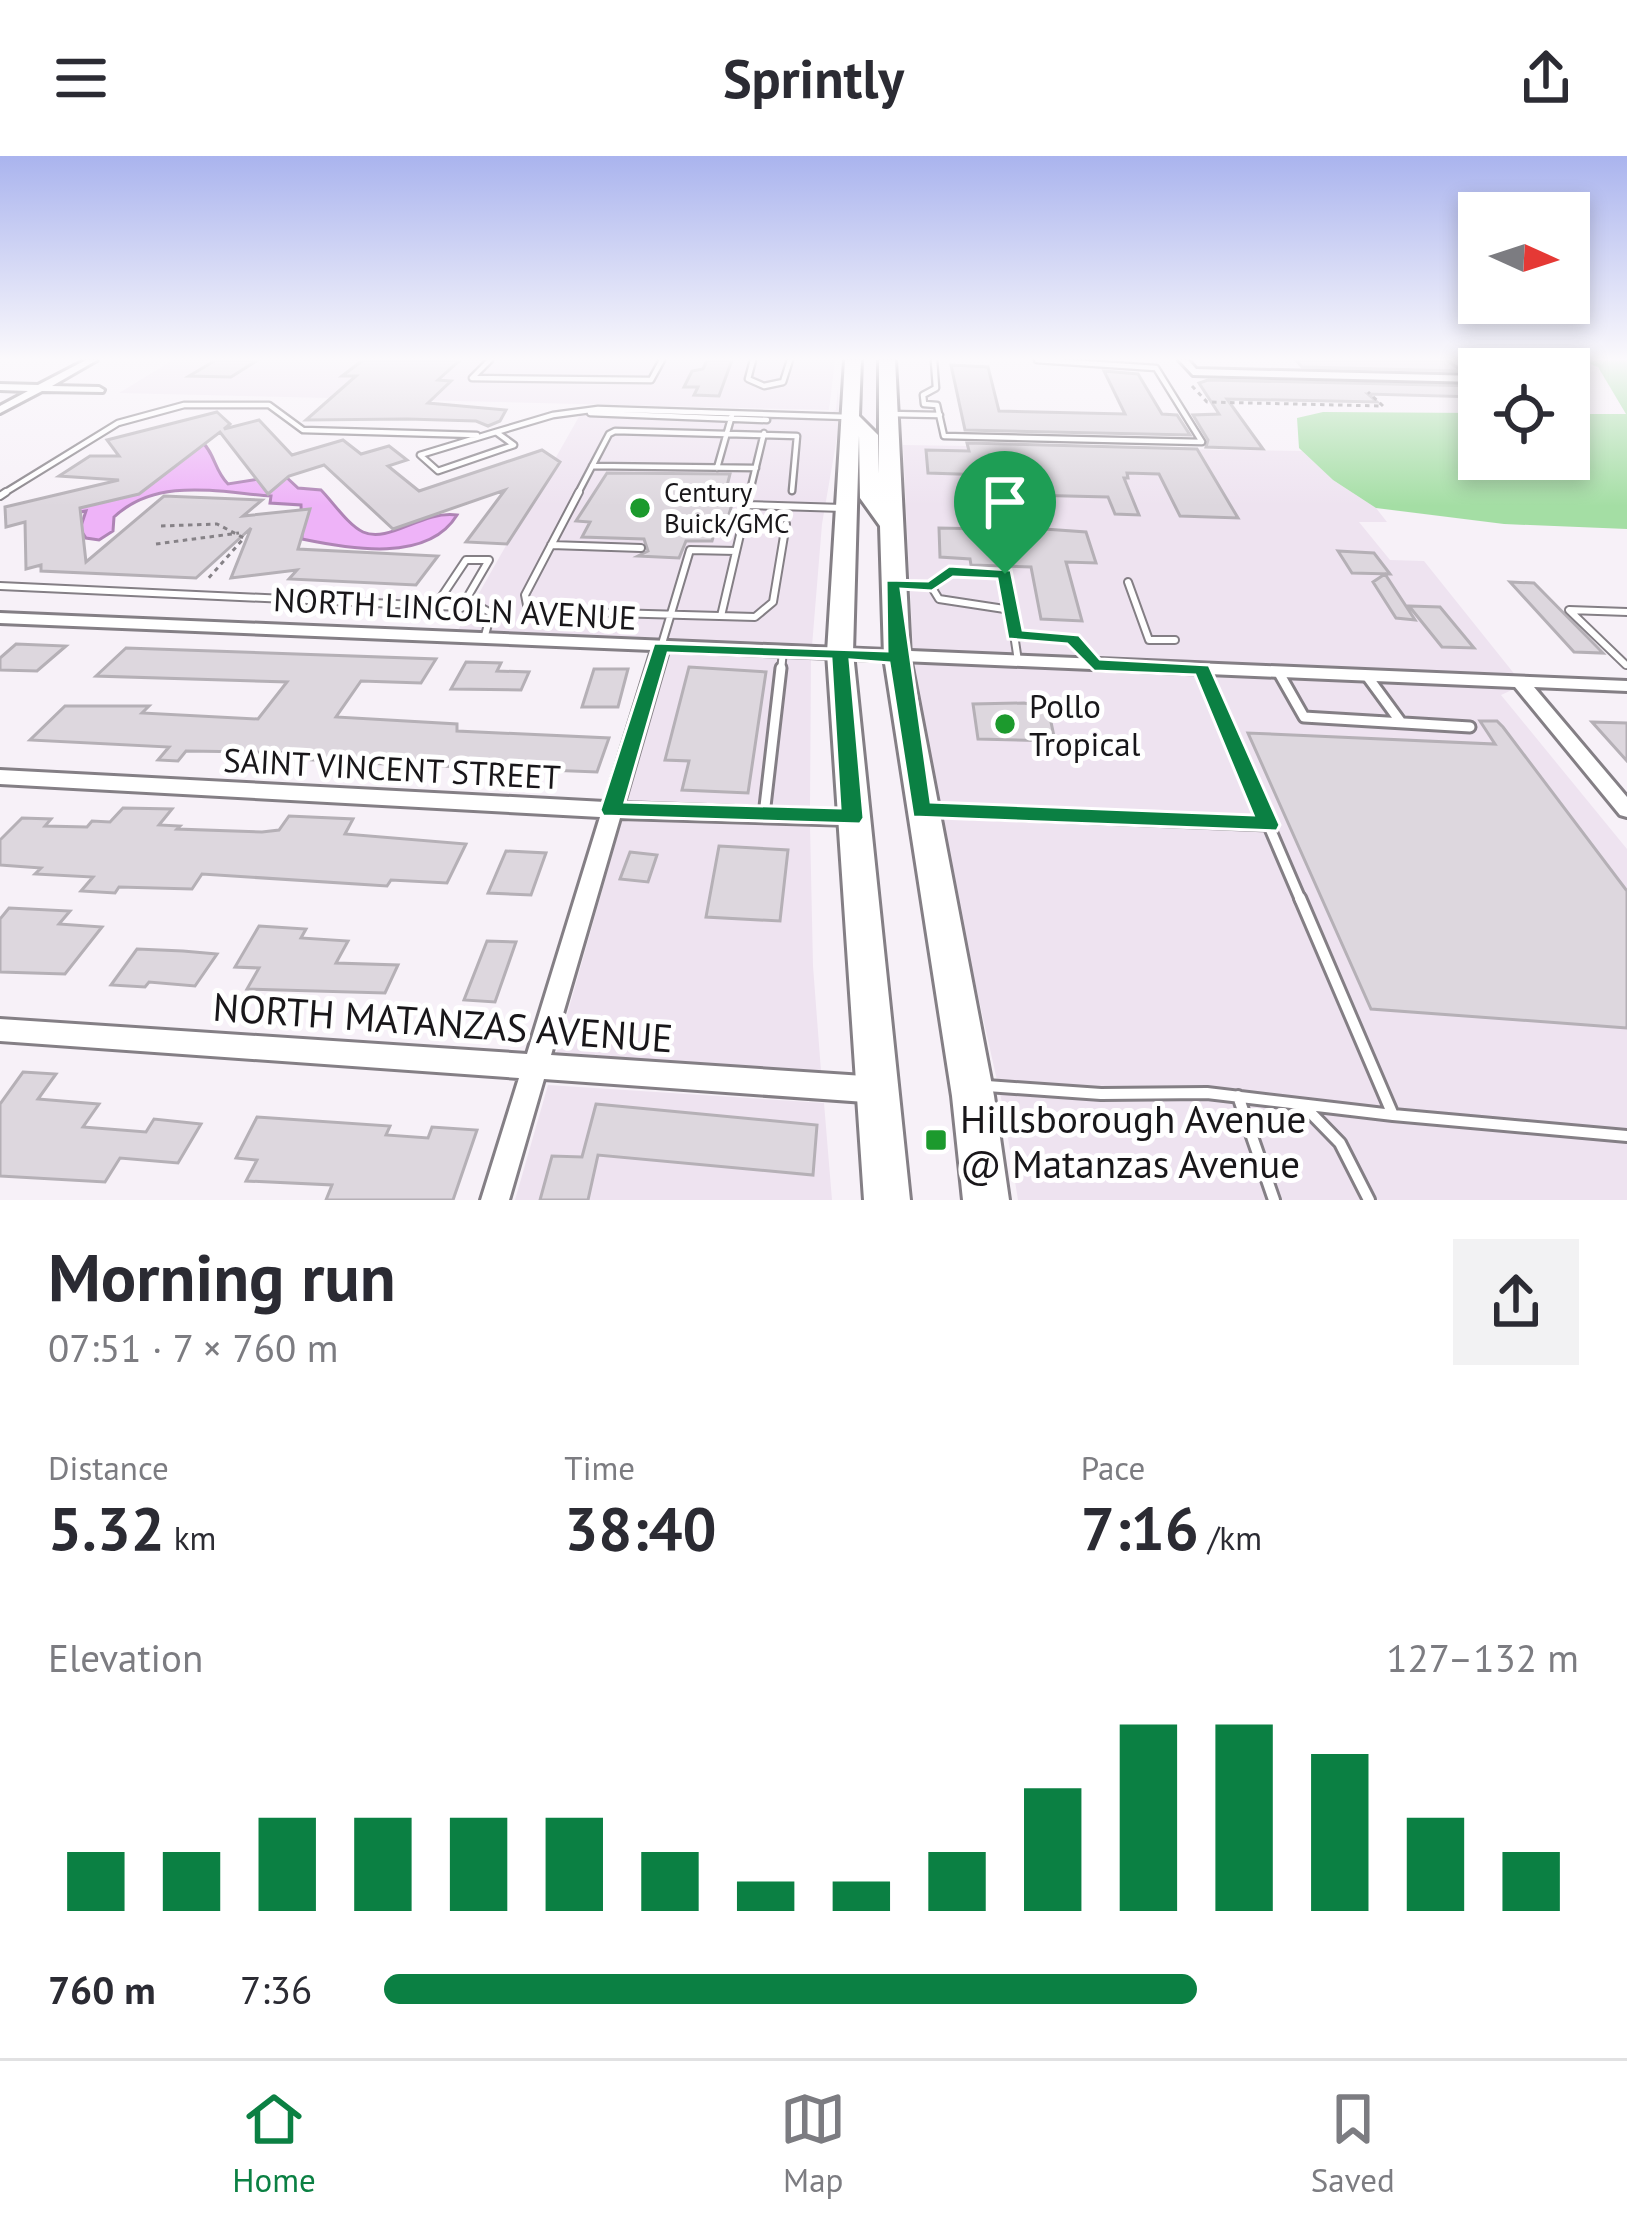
<!DOCTYPE html>
<meta charset="utf-8">
<style>
body{margin:0;font-family:"PT Sans",sans-serif;background:#f2f2f3;color:#2b2b33;height:100vh;display:flex;flex-direction:column;font-size:45px;white-space:nowrap}
*{box-sizing:border-box;margin:0}
p{font-size:39px;color:#7c7c81}
.icon{flex:none;width:66px;height:66px;fill:none;stroke:currentColor;stroke-width:2;stroke-linecap:round;stroke-linejoin:round}
.map{position:relative;height:1044px;overflow:hidden}
.side{display:flex;flex-direction:column;background:#fff;flex:1}
.side>*{flex:none}
.needle{width:78px;rotate:93deg}
.buttons{position:absolute;left:1458px;top:36px;display:grid;gap:24px}
.buttons a{display:grid;place-items:center;width:132px;height:132px;border-radius:0px;background:#fff;box-shadow:0 6px 18px #0003;font-size:60px}
.pin{position:absolute;display:grid;place-items:center;width:102px;height:102px;color:#fff;margin:-123px -51px;border-radius:50% 50% 50% 0;rotate:-45deg;box-shadow:0 0 12px #0007}
.pin .icon{rotate:45deg}
.round{display:grid;place-items:center;flex:none;width:126px;height:126px;border-radius:0px;background:#f2f2f3}
.headline{display:flex;align-items:center;justify-content:space-between;height:204px;padding:0 48px}
h1{font-size:66px;font-weight:700;line-height:90px}
.stats{display:grid;grid-template-columns:repeat(3,1fr);gap:18px;height:204px;padding:12px 48px}
.stats div{display:grid;align-content:center}
.stats b{font-size:60px;font-weight:700}
.stats small{font-size:33px;font-weight:400}
.stats p{font-size:33px}
.chart{height:336px;padding:24px 48px}
.chart p{display:flex;justify-content:space-between}
.chart svg{width:100%;height:216px;margin-top:12px;stroke:#0b8043;stroke-width:6}
ul{padding:0 48px;list-style:none;font-size:39px}
li{display:grid;grid-template-columns:192px 144px 1fr;align-items:center;height:90px}
li i{height:30px;border-radius:15px;background:#0b8043}
header{display:flex;justify-content:space-between;align-items:center;height:156px;padding:0 48px;background:#fff;font-size:54px;font-weight:700}
.tab-bar{display:flex;justify-content:space-around;align-items:center;height:168px;border-top:3px solid #e1e1e2;background:#fff;font-size:33px;color:#7c7c81}
.tab-bar a{display:grid;justify-items:center;gap:6px}
.tab-bar .current{color:#0b8043}
.map>svg:first-child{display:block}
</style>
<header><svg class="icon" aria-label="menu" viewBox="0 0 24 24"><path d="M4 6h16M4 12h16M4 18h16"/></svg>Sprintly<svg class="icon" aria-label="share" viewBox="0 0 24 24"><path d="M12 15V3M7 8l5-5 5 5M5 13v7h14v-7"/></svg></header>
<div class="map">
<svg width="1627" height="1044" viewBox="0 0 1627 1044">
<rect width="100%" height="100%" fill="#f7f1f8"/>
<path fill="#eee3f0" d="M173,204h662l-6,50 -710,-17z
M838,232l1,38 -17,98 -10,122 -355,-14 128,-226 246,6 5,-2z
M903,289l399,6 31,29 43,28 11,14h-28l31,38 34,1 92,115 -603,-24z
M670,498l141,4 -1,149 -183,-5z
M914,508l600,25 -13,6 126,154v351h-609l-15,-93 -86,-383z
M622,664l188,6 3,140 8,105 -265,-17z
M548,929l276,18 8,97h-317z"/>
<path fill="#a4dea4" d="M1579,204h48v169l-123,-5 -128,-16 -43,-28 -34,-32 -2,-30 26,-6 156,1v46h90v-45h57l-28,-47z"/>
<path fill="#eeb3f8" stroke="#ae84b5" stroke-width="3" d="M201,285c14,12 13,29 27,43l56,-9 14,13 23,2c12,12 27,35 42,42 26,12 59,-22 94,-17 -29,48 -107,34 -155,24l-1,-34 -31,-2 1,-7c-54,-4 -114,-19 -157,21l-1,14 -14,9 -13,-2 -6,-9 6,-18 -28,5z"/>
<path fill="#ddd7de" stroke="#b5b0b6" stroke-width="3" d="M216,204h42l-27,17 -42,-1z
M363,204h97l-22,20 13,1 -23,22 78,7 -6,11 -12,5 -12,-5 -69,-2 -101,1 50,-44h-14z
M707,204h25l-13,36 -25,-1 4,-8h-14l8,-16 11,-2z
M1296,204h151l15,11 -160,-4z
M951,209l37,2 11,44 126,3 -21,-43 34,3 24,40 15,1 13,20 -225,-5z
M1208,224l271,6v11l-111,-3 9,8 -150,-3 36,50 -57,-2 2,-7 -15,-25 26,-1 -20,-31z
M217,256l13,12 -6,5 35,-9 33,35 51,-15 18,14 28,-8 18,14 -19,6 31,25 123,-41 18,12 -53,82 -41,-2 39,-52 -112,39 -69,-64 -35,11 -21,18 -48,-62 -81,62 -59,14 6,54 78,-66 98,4 -19,16 67,-7 -12,40 140,7 -22,29 -127,-6 8,-9 -66,8 20,-50 -55,50 -155,-7v-6l-15,4 -1,-47 -19,5 -1,-20 114,-27 -60,-4 31,-20h29l-12,-16z
M967,287l230,6 41,69 -58,-2 -21,-42 -32,-1 1,5h-4l15,37 -24,-1 -7,-17 -118,-3 -3,-19 -59,-2 -2,-23 43,1z
M607,317l123,1 -4,16 10,1 -9,30h-9l-6,20h-26l-7,17 -41,-2 10,-5 -4,-12 -62,-2 8,-15 -14,-1z
M988,369l98,7 10,31 -30,-1 16,59 -41,-2 -10,-52 -60,-2 -1,-6 -30,-2 -1,-29 49,1z
M1338,395l36,2 16,21 -38,-1z
M1385,418l30,46 -19,-2 -23,-36z
M1510,426l24,1 69,70 -29,-1z
M1409,450l31,1 34,41 -32,-1z
M16,488l50,2 -29,25 -37,-1v-12z
M126,492l310,11 -15,24 -60,-2 -25,36 121,7v7l152,7 -12,34 -236,-9 -49,-3 3,-6 -60,-2 -69,-1 -8,10 -20,-1 11,-13 -139,-7 35,-34h84l-7,7 116,6 29,-37 -191,-6z
M466,506l35,1 -4,8 32,1 -8,18 -70,-1z
M689,511l77,5 -18,121 -66,-3 7,-29 -24,-1z
M594,513h34l-10,38h-36z
M1024,547l24,5 7,33 -77,-2 -5,-35z
M1480,565h17l6,6 124,164v137l-256,-19 -123,-276 247,11z
M1592,566l35,1v38z
M123,652l49,1 -13,16 21,1 -3,3 85,3 17,-2 10,-14 64,3 -8,15 121,10 -19,39 -56,-3 -4,6 -185,-12 -10,15 -73,-2 -4,6 -34,-2 12,-14 -58,-3 6,-6 -41,-3v-25l22,-22 29,1 -6,7 42,1 5,-6 18,1z
M719,690l69,4 -8,71 -74,-4z
M506,695l40,2 -15,42 -43,-2z
M630,696l27,3 -9,27 -28,-3z
M9,752l61,3 -11,13 43,3 -37,47 -65,-2v-53z
M259,770l47,3 -5,9 47,3 -12,22 62,2 -13,28 -138,-4 12,-21 -24,-1z
M487,785l29,1 -21,60 -31,-2z
M137,793l46,2 34,3 -22,32 -46,-4 -4,5 -34,-2z
M23,916l33,2 -18,25 61,5 -16,23 63,5 8,-13 47,5 -23,39 -58,-5 -15,24 -105,-6v-72z
M596,948l221,21 -4,50 -215,-20 -10,45h-48l12,-44 30,1z
M257,961l133,9 -4,9 42,3 4,-11 45,3 -24,70h-127l6,-15 -86,-4 11,-21 -21,-2z"/>
<g fill="none" stroke-linecap="round" stroke-linejoin="round">
<g stroke="#847f85" stroke-width="9">
<path id="service-far3" d="M490,204l-18,18 179,2 11,-20
M753,204l-5,19 16,7 19,-4 7,-22
M934,204l2,28 -13,7 1,9 13,1 7,31 258,6 -46,-74 -119,-8
M590,257l177,7
M890,258l50,1
M496,276l18,13 -76,26 -18,-16z
M496,276l57,-17 45,-6 251,8
M592,310l164,2
M717,312l15,-53
M1,339l117,-72 66,-18h85l34,25 174,5
M577,339l32,-61 6,-3 182,5 -5,55
M749,339l15,-62"/>
</g>
<g stroke="#847f85" stroke-width="10">
<path id="service-far2" d="M579,336l-54,103 2,10 14,6 214,6 18,-15 13,-78
M0,340l6,-4
M747,349l96,3
M551,389l90,3
M1128,426l21,58h26
M897,428l34,2 18,-14 56,2 13,87
M0,430l482,22 9,5 -7,26
M931,430l8,13 72,11
M436,449l30,-45h23l-28,48
M721,460l29,-124
M1015,480l58,3 19,24
M661,491l29,-97 46,1
M1626,509l-57,-55 58,2
M781,515l2,-20"/>
</g>
<g stroke="#847f85" stroke-width="15">
<path id="service-far1" d="M1202,514l99,231
M1279,517l25,44 166,10
M1367,520l33,45
M934,655l334,14
M764,659l17,-147"/>
</g>
<g stroke="#847f85" stroke-width="16">
<path id="service" d="M987,930l114,8 106,-1 186,22 -93,-217
M1238,940l36,104
M1303,949l37,38 29,57
M1393,959l234,21"/>
</g>
<g stroke="#847f85" stroke-width="6">
<path id="minor" d="M86,204h11l-45,26 47,1 5,3 -1,2 -61,-1 -42,22v-7l28,-15 -28,-1v-6l38,1z
M1179,204h9l8,9 283,7v6l-286,-7z
M1464,204h10l11,9 -8,2z
M0,457l1627,68v10l-93,-4 93,110v20l-7,-2 -105,-128 -847,-36 -44,152 228,8 7,2 3,5 -3,5 -7,2 -232,-7 -69,237 328,22 9,4 4,9 -4,9 -9,4 -335,-24 -35,121h-28l38,-122 -519,-37v-22l527,35 73,-237 -600,-33v-14l605,32 47,-152 -652,-27z"/>
</g>
<g stroke="#847f85" stroke-width="6">
<path id="primary" d="M845,204h16l-2,56 19,19 1,39v-114h16l15,297 84,439 15,104h-46l-11,-104 -68,-439 -4,-131 -20,-28 -1,-63 -6,218 57,547h-46l-37,-547z"/>
</g>
<path stroke="#868287" stroke-width="3" stroke-dasharray="4.5 4.5" stroke-linecap="butt" d="M1192,230l15,16 176,4 -15,-14
M161,370l56,-2 27,14 -38,43
M156,388l83,-11"/>
<use href="#service-far3" stroke="#fff" stroke-width="4.5"/>
<use href="#service-far2" stroke="#fff" stroke-width="6"/>
<use href="#service-far1" stroke="#fff" stroke-width="9"/>
<use href="#service" stroke="#fff" stroke-width="10"/>
<use href="#minor" fill="#fff" fill-rule="evenodd"/>
<use href="#primary" fill="#fff" fill-rule="evenodd"/>
</g>
<linearGradient id="sky" x2="0" y2="1"><stop stop-color="#aab4ee"/><stop offset="0.58" stop-color="#fbf9fc"/><stop offset="1" stop-color="#fbf9fc" stop-opacity="0"/></linearGradient>
<rect width="1627" height="350" fill="url(#sky)"/>
<path fill="#0b8043" stroke="#fff" stroke-width="3" fill-rule="evenodd" d="M949,410l62,4 12,60 56,5 21,24 109,6 71,160 -3,6 -364,-14 -24,-154 -39,-3 14,158 -4,6 -257,-8 -3,-6 54,-167 233,8 -1,-71 42,1zM953,421l44,2 11,60 59,5 27,27 101,4 58,140 -322,-13 -30,-213 31,2zM668,497l163,6 9,149 -215,-6z"/>
<g fill="#1c9a2d" stroke="#fff" stroke-width="4.5">
<circle cx="640" cy="352" r="12"/>
<circle cx="1005" cy="568" r="12"/>
<rect x="924" y="972" width="24" height="24" rx="6"/>
</g>
<g text-anchor="middle" dominant-baseline="central" stroke-width="10" stroke-linejoin="round" paint-order="stroke">
<g font-size="27" fill="#19171a" stroke="#fff" text-anchor="start">
<text x="664" y="336">Century<tspan x="664" dy="31">Buick/GMC</tspan></text>
</g>
<g font-size="33" fill="#19171a" stroke="#fff">
<text transform="translate(455 452) rotate(3)">NORTH LINCOLN AVENUE</text>
<text transform="translate(392 612) rotate(3)">SAINT VINCENT STREET</text>
</g>
<g font-size="33" fill="#19171a" stroke="#fff" text-anchor="start">
<text x="1029" y="549">Pollo<tspan x="1029" dy="38">Tropical</tspan></text>
</g>
<g font-size="39" fill="#19171a" stroke="#fff">
<text transform="translate(443 866) rotate(4)">NORTH MATANZAS AVENUE</text>
</g>
<g font-size="39" fill="#19171a" stroke="#fff" text-anchor="start">
<text x="960" y="962">Hillsborough Avenue<tspan x="960" dy="45">@ Matanzas Avenue</tspan></text>
</g>
</g>
</svg>
<div class="buttons">
<a><svg class="needle" viewBox="-14 -14 28 28"><path d="M0-13l5 13h-10z" fill="#e53935"/><path d="M0 13l5-13h-10z" fill="#7c7c81"/></svg></a>
<a><svg class="icon" aria-label="locate" viewBox="0 0 24 24"><circle cx="12" cy="12" r="6"/><path d="M12 2v4M12 18v4M2 12h4M18 12h4"/></svg></a>
</div>
<div class="pin" style="left:1005px;top:418px;background:#1e9e55"><svg class="icon" aria-label="arrive" viewBox="0 0 24 24"><path d="M6 21V4h12l-3 4 3 4H6"/></svg></div>
</div>
<section class="side">
<div class="headline"><div><h1>Morning run</h1><p>07:51 · 7 × 760 m</p></div><a class="round"><svg class="icon" aria-label="share" viewBox="0 0 24 24"><path d="M12 15V3M7 8l5-5 5 5M5 13v7h14v-7"/></svg></a></div>
<div class="stats">
<div><p>Distance</p><b>5.32<small> km</small></b></div>
<div><p>Time</p><b>38:40</b></div>
<div><p>Pace</p><b>7:16<small> /km</small></b></div>
</div>
<div class="chart"><p><span>Elevation</span>127–132 m</p>
<svg viewBox="0 0 160 44" preserveAspectRatio="none"><path d="M5 44V32M15 44V32M25 44V25M35 44V25M45 44V25M55 44V25M65 44V32M75 44V38M85 44V38M95 44V32M105 44V19M115 44V6M125 44V6M135 44V12M145 44V25M155 44V32"/></svg>
</div>
<ul>
<li><b>760 m</b>7:36<i style="width:68%"></i></li>
</ul>
</section>
<nav class="tab-bar">
<a class="current"><svg class="icon" aria-label="home" viewBox="0 0 24 24"><path d="M3 11l9-7 9 7M6 9v11h12V9"/></svg>Home</a>
<a><svg class="icon" aria-label="map" viewBox="0 0 24 24"><path d="M3 6l6-2 6 2 6-2v14l-6 2-6-2-6 2zM9 4v14M15 6v14"/></svg>Map</a>
<a><svg class="icon" aria-label="saved" viewBox="0 0 24 24"><path d="M7 4h10v16l-5-4-5 4z"/></svg>Saved</a>
</nav>
